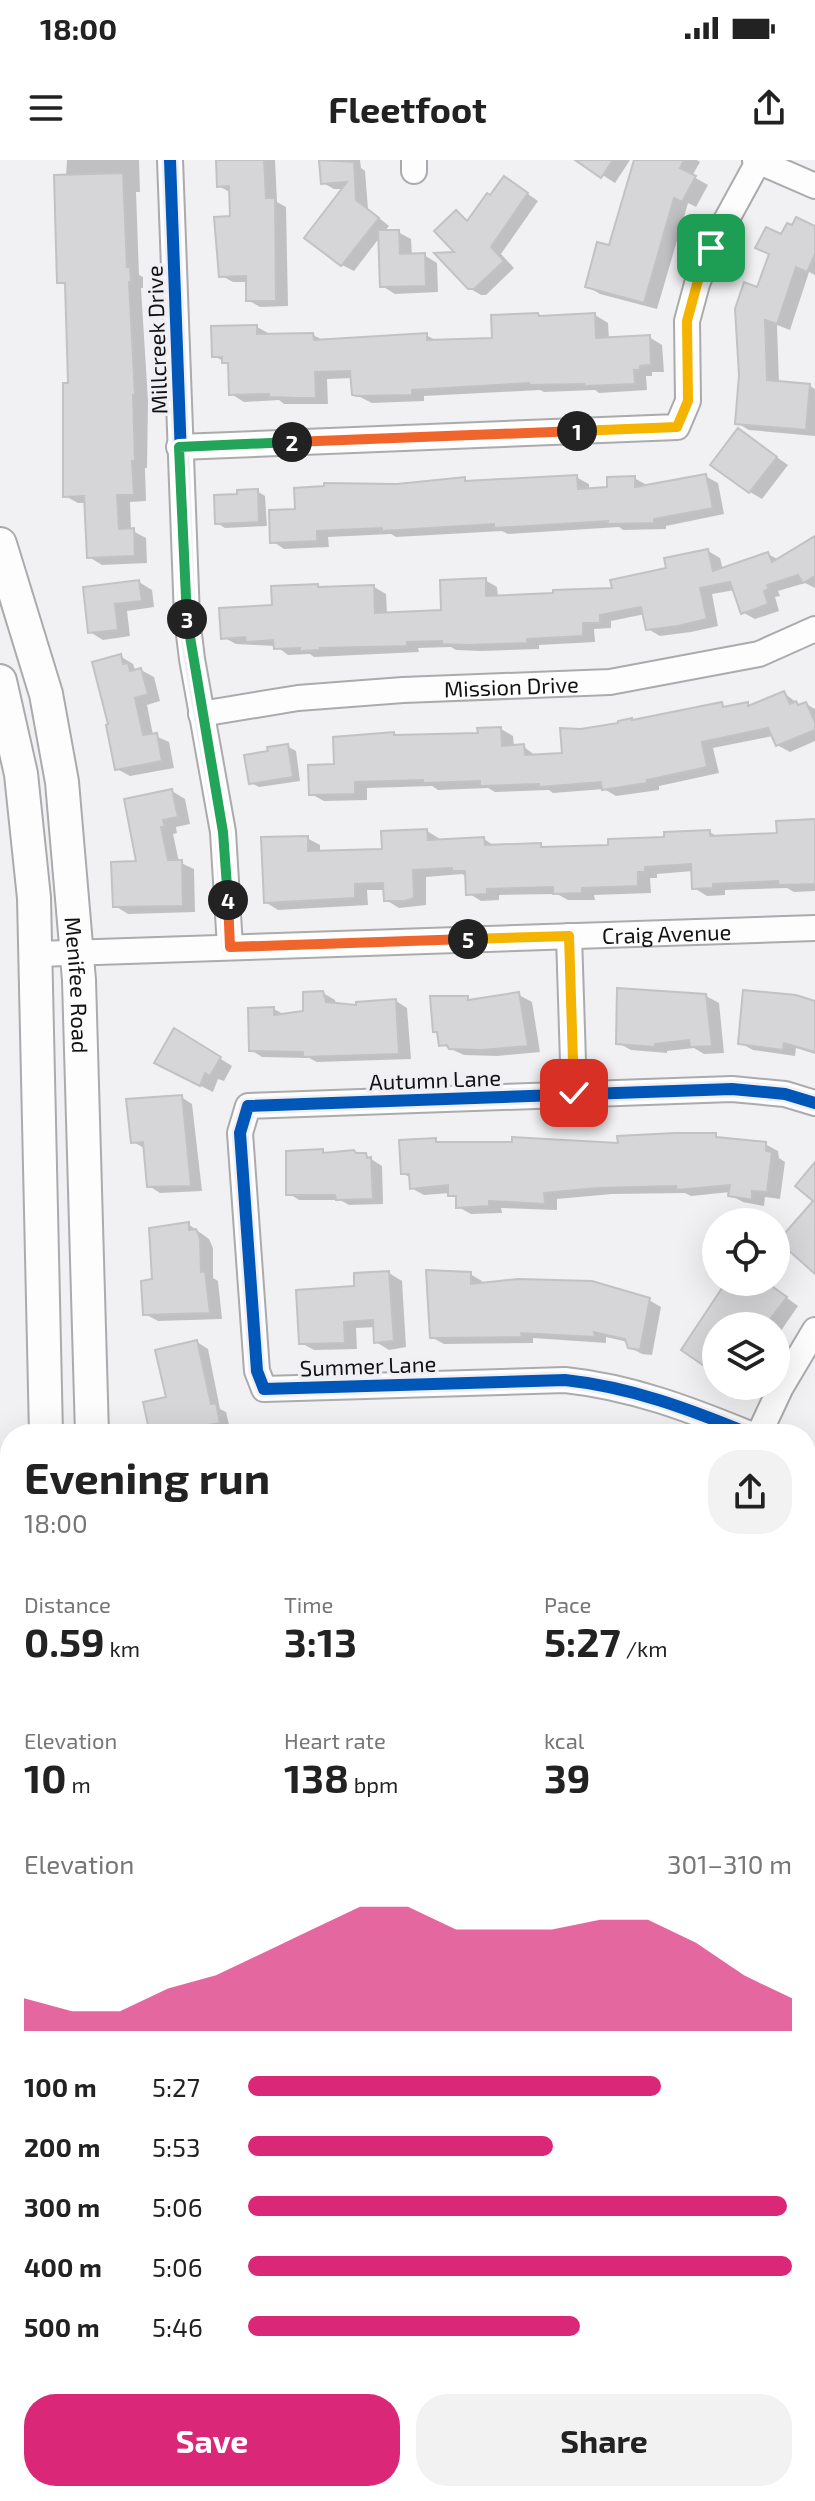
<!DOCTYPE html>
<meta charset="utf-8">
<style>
body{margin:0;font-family:"Exo 2",sans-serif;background:#f2f2f2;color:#222;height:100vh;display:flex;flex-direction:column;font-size:30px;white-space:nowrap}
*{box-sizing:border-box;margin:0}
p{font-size:26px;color:#767676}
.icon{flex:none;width:44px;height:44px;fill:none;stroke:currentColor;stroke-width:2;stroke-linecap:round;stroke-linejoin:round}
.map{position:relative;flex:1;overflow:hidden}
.sheet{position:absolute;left:0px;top:1264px;width:816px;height:1078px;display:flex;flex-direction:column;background:#fff;border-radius:32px 32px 0 0;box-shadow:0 8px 32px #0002}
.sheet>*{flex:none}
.fabs{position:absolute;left:702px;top:1048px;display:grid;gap:16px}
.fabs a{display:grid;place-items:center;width:88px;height:88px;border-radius:50%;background:#fff;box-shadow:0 8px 32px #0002;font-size:40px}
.pin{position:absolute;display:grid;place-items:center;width:68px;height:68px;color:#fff;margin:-34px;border-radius:16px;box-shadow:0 4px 12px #0006}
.km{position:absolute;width:40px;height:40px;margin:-20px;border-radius:50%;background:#222;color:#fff;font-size:22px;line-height:40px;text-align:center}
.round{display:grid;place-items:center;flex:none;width:84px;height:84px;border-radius:32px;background:#f2f2f2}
.summary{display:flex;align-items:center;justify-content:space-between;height:136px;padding:0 24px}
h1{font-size:44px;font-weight:700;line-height:60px}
.stats{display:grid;grid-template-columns:repeat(3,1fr);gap:12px;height:136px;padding:8px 24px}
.stats div{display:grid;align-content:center}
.stats b{font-size:40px;font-weight:700}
.stats small{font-size:22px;font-weight:400}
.stats p{font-size:22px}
.chart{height:224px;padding:16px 24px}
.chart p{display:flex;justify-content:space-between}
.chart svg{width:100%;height:144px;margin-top:8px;fill:#db2777;opacity:.7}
.cta{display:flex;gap:16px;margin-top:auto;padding:16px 24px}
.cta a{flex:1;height:92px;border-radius:32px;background:#db2777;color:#fff;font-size:32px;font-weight:700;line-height:92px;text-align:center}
.cta a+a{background:#f2f2f2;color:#222}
ul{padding:0 24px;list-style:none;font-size:26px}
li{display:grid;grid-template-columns:128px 96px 1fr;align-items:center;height:60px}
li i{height:20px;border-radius:10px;background:#db2777}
.status{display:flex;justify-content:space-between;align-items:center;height:56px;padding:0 40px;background:#fff;direction:ltr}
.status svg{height:22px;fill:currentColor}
header{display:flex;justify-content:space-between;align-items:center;height:104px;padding:0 24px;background:#fff;font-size:36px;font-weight:700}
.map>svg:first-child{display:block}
</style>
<div class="status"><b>18:00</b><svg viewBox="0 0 49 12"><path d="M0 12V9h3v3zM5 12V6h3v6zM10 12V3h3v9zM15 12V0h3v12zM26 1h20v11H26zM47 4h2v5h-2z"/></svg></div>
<header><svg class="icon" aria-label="menu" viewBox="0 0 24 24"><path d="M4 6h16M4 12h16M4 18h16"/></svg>Fleetfoot<svg class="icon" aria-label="share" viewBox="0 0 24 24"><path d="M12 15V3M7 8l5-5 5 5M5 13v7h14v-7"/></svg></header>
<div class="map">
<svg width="815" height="2341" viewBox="0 0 815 2341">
<rect width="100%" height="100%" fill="#f1f1f3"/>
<path fill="#aac5cf" d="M0,2212h10v120h39l1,9h-50z"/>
<path fill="#0003" d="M67,0h72l1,32h-4l3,83 4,2v11h-2l7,113 -1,67h-2l1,33 -16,1 1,28 15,8 1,25 -45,2 -13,-8 -3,-54h-8l-13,-7 5,-111 -3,-99 -8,-4z
M219,0h56l2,42 9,5 2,99 -28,1 -12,-7v-18h-15l-13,-7 12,-57 -1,-25 -12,-7z
M321,0h39l1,8 4,3 3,38 21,17 -5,6h14l13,7 1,17 12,-1 13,8 1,29 -43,2 -13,-8 -2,-49 -26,34 -12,-6 2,-76h-10l-11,-6z
M579,0h51l-15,23z
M636,0h61l3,2 -8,14 16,9 -12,22 -8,-4 -31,106 -57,-15 -13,-8 23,-38z
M515,25l23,16 -37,53 13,14 -28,27h-5l-12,-7 -11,-34 -1,-41 12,8 22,-24z
M815,68v47l-6,-3 -19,58 -13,-5 2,58 31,3 5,3v47l-66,-6 -12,-7 22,-134z
M595,155l13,8 1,16 40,-2 13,8 2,27h-12v4h-6l1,14 -48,3 -4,-3 -51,2 -4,-2 -116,6v5l-52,2 -18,-9 -1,-16 -26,1 1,25h-44l-5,-4 -35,2 -13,-8 -1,-29 -16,-9 43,-29 13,7 43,1 12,6 101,-6 13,7 55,-2z
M738,270l50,35 -26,34 -12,-7z
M705,316l13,7 6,31 -58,12v3l-43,1 -4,-3 -111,7 -6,-3 -106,6 -5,-3 -63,3 1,10 -45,2 -12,-8 25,-30 59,-24 108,-8 8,4 104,-6 13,7v6l20,-1 25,-11 13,7z
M257,331l8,5 2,30 -42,2 -8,-5 22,-27z
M815,378v50l-10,-5 -27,8 2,5 -5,1 4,14 -24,8 -13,-7 -7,-22 -23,4 6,32 -27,6 -31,4 -12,-7 -3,-15 -34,7v7l-17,1 1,13 -56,3v4l-57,2 -26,-1 -5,-3 -33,1 1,4 -105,5 -4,-3 -22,1 -12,-9 -40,-2 -13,-7 51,-31 43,-20 6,3 51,-2 12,7 1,20 56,-2 42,-32 12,7 1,10 116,-8 55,-19 39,-19 12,7 3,12 45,-16 11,6z
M139,422l13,8 2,17 -27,4 3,25 -27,4 -13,-8 -5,-43z
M120,496l13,8 2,6h6l13,7 6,24 -13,4 6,30 16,7 5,26 -44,8 -13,-7z
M784,533l17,13 5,-2 9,5v32l-25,11 -13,-7 -4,-9 -60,12 6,25 -60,13v4l-43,6 -12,-7 -51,4 -4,-3 -54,2 -7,-4 -50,2 -6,-4 -65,2v12l-43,1 -13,-7 25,-28 165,-37 12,7 1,11h10l12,9 28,-2 17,-23 141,-26 6,3 19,-4 5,3z
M287,586l9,5 4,30 -41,6 -8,-4z
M172,631l13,8 5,25 -14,3 1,6 -4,1 6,28 15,7 1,43 -67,2 -13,-8 24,-43z
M815,661v70l-21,1 -7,-4 -62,2v5l-18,1 -13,-8 -1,-17 -36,3v4h-7l1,15 -57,2 1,5h-27l-11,-6 -58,1v5l-18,1 -13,-8 -1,-16 -5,-3 -36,3v28l-27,3 -13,-8v-10h-19l1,15 -90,5 -13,-8 42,-64 13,7v8l64,-2 43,-20 13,8v3l44,-3 12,8 45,-2 7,4 62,-2 100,-15 9,6 60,-3z
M323,833l12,7 1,5 22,2 38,-6 11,7 4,51 -94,3 -8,-4 -47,-1 -11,-7 23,-41 11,6 20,-2z
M519,835l13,7 8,50 -43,4 -33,-1 -24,-11 -1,-11 -4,-2 32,-33 5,3z
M706,836l13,7 5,50 -20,1 -10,-6 -27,3v2l-36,-3 -13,-7z
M815,843v51l-19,-6 -1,8 -42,-6 -13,-7z
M175,870l57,36 -8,15 -6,-2 -5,13 -44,-22z
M181,937l11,7 10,87 -42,2 -11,-7 -3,-37 -13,-7z
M715,975l9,5 41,4 13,7 1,7 6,4 -5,37 -15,-2 -1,9 -21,-4 -13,-7 1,-3 -40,4 -6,-3 -73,1 -55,5v11l-56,-2 1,5 -31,1 -13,-7v-8l-8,-6 -26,2 -13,-7v-10l-9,-5 33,-33 6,4 179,2z
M323,991l5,3 37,1 17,11 1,38 -34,1 -9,-5h-41l-11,-7z
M188,1064l21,15 4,9v30l5,3 4,38 -64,2 -13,-7 9,-33z
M389,1113l13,8 4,66 -17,3 -13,-8v-15l-20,1 1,21 -43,1 -13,-7 55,-55z
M470,1114l12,7v4l167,15 12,7 -9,48 -10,-1 -13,-7 -1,-5 -22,-5v6l-73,-5v5l-89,1 -13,-7z
M730,1122h41l-2,3 29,21 -22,32v-12h-60v45l-32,-21z
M197,1182l11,7 12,60 6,3 4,17 -27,5h-51z
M500,1264l9,5 66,-4 11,9h-231v-5l61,2v-4z
M808,1298l7,3v37l-9,-4z
M0,1327l2,44h-2z
M806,1363l9,2v39l-9,-2z
M806,1426h9v45h-9z
M0,1450l10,6v48l-10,1z
M0,1536l5,118 5,3v110l-10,1z
M806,1552h9v59h-9z
M815,1656v158l-9,-1v-156z
M806,1826l9,20v17l-9,4z
M0,1839l10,3v369h-10z
M806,1949l9,3 -1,45 -8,-4z
M808,2076h7v213l-3,-1z
M815,2330v11h-7l-1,-10z
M174,2332h61v9h-61z
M322,2332h63l1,9h-63z
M416,2332h60l1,9h-61z
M565,2332h52v9h-51z
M668,2332h63l1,8 -64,1z"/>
<path fill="#d6d6d8" stroke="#c1c2c3" stroke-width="2" d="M216,0h48l2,38h9l1,103h-30v-25l-27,1 -5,-60 16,-1 -1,-30 -12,1z
M319,0l35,2 2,38 23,18 -38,48 -37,-28 43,-56 -26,2z
M575,0h38l-12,18z
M634,0h50l-4,8 16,8 -14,26 -8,-4 -30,105 -59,-16 12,-45 12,3z
M123,13l4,94h3l1,15h-2l6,113h-2l2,66h-3l2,34h-17l2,34 15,-1 1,28 -48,2 -3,-62 -21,1v-114h5l-3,-100h-8l-3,-108z
M504,16l24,17 -37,54 13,14 -30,28h-6l-34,-36 20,-1 -20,-21 22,-21 11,11 20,-28 3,2z
M796,57l19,9v28l-8,18 -11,-5 -19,57 -12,-4 2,60 43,4 -4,46 -71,-6 4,-49 -4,-66 9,-27 13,5 12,-33 -14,-6 11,-21 15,7 6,-11 5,2z
M378,70h21l1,24 25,-1 1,33 -46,1z
M538,153l1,3 56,-3 1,25 54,-3 1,30 -11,1v4h-6l1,14 -51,2v-2l-55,1v-2l-117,7v5l-55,1 -5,-1 -2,-24 -35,1 1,26h-20l-27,-1v-3l-40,1 -1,-32h-6v-6h-10l-1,-31 46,-1v9l56,-1 1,7 113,-7v7l65,-2 -1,-23z
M738,268l39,29 -28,36 -39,-28z
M706,314l7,34 -59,11v4l-46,1v-3l-114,7v-4l-112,7v-3l-65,3v10l-47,2 -1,-33 26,-1 -1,-21 30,-2v-3l73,1 68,-7v4l112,-6 1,14 29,-2v-10l28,-1v11z
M258,329l1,33 -44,2 -1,-29 23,-1v-4z
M815,376v40l-12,7 -5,-8 -31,10 2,4 -5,2 4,13 -27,10 -11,-32 -30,6 7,31 -29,7 -32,4 -5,-23 -41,8v8h-17v13l-56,3v4l-58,2 -27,-1v-3l-35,1v4l-87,2v2l-20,1v-3l-26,1 -1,-9 -27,2 -1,-5 -24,2 -2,-31 53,-3 -1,-19 47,-2v3l56,-2 1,28 66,-3 -1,-30 46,-2v18l67,-3v-3l59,-2 -2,-8 56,-12 -2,-10 44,-9 5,22 55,-19 4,10z
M139,420l3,21 -27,3 3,26 -30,3 -5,-46z
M121,494l2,10 5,-1 2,8 11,-3 7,26 -13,4 8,37 14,-2 5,28 -47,9 -9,-45 2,-1 -16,-62z
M784,531l6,13 6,-3 2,4 8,-3 9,20v8l-39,16 -8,-18 -66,14 5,25 -60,13v3l-45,7 -1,-8 -62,5v-3l-59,2v-5l-57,2v-3l-68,2v12l-46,1 -1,-30 26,-1 -1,-27 61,-5v3l84,-2 -1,-5 24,-1 1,19 22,-2 1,11 37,-2 -2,-25 21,1 37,-6v-2l14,-3v2l90,-18 1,5 25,-5v4z
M288,584l5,33 -44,7 -5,-29 24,-4 -1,-4z
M172,629l6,28 -15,3 2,7h-4l7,33h14l1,46 -70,1 -2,-45 25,-1 -12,-62z
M815,659v65l-36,1 -1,-4 -65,3v4l-21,1 -1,-25 -46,3v5h-7v14l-56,2v5l-29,1v-7l-66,2v5l-21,1 -1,-24h-13v-3l-39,2 1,28 -9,3h-21l-1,-18 -28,1v14l-91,5 -3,-66 47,-1v15l74,-2 -1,-18 46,-2 1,11 56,-3 1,8 56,-2v4l67,-2v-6l56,-2v-5l46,-2v6l67,-3 -1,-12z
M617,828l89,6 6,52 -22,1 -1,-7 -34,4v3l-39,-3z
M743,830l53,5 19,6v51l-31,-9 -1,7 -45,-6z
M323,831l3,11 30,3v-3l40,-3 3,55 -96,3v-5l-54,-1 -1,-43 26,-1v8l29,-4v-19z
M519,832l9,54 -46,4 -33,-1 -2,-4 -8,1 -2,-14h-4l-3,-36h38v4z
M174,868l47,29 -11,19 -5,-3 -5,13 -46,-23z
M182,935l9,91 -44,1 -4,-45 -12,1 -5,-44z
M675,973h41v4l50,5v9l6,1 -5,40 -15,-1v9l-24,-4 2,-11 -54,5v-4l-78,2 -54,5 1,11 -56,-3v5l-33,2v-12h-8v-11l-38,4 -1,-15h-8l-2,-34 37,-2v4h76v-5l106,6 -1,-7z
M323,989v4l31,-3 2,3h10l1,5 4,-1 2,42 -37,1 -1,-5h-49v-44z
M815,1002v112l-37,-33 35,-40 -18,-15z
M189,1062v8l7,-1 4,10 1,33 4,-1 5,42 -67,2 -2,-34 11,-2 -3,-51z
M426,1110l45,2v12l47,-5 74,2 58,17 -10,52 -12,-2 -3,-9 -31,-7 1,5 -74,-4 1,4 -92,1z
M389,1111l5,70 -20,2 -1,-23 -29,2 1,21 -46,1 -3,-54 58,-4v-13z
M726,1122h40l21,15 -22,29h-49v48l-35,-24z
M197,1180l14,64 5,-1 4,20 -56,11h-14l-7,-32 23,-5 -11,-47z"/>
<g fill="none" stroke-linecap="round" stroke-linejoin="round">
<g stroke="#ababad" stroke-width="28">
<g id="minor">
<path d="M170,0l17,458 5,41 31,173 7,115"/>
<path d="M414,0v11"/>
<path d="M755,0l60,26"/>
<path d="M179,287l498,-20 11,-26 -1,-80 10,-37 14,-36 47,-86"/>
<path id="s1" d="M201,554l97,-16 105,-8 207,-8 149,-28 56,-25"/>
<path d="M569,776l5,157"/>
<path id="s2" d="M37,794l778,-26"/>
<path d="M750,1274c-61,-25 -119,-47 -185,-54l-301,9 -7,-18 -17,-238 8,-27 484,-17 53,5 30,9"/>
<path d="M759,1274l22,-47 34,-57"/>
<path d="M806,1509h9"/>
<path d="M0,1800h10"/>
<path d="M278,2332v9"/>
<path d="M517,2332l1,9"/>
<path d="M765,2332l1,9"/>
</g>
</g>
<g stroke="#ababad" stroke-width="36">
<g id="major">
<path id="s3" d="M0,384l46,150 16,88 17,198 13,454"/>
<path d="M0,521l21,93 13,124 12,536"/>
<path d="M76,2332v9"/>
<path d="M120,2332v9"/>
</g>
</g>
<use href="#minor" stroke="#fdfdfd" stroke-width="24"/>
<use href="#major" stroke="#fdfdfd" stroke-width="32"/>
<g stroke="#f0f0f4" stroke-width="17">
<path id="cycleway" d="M170,0l17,458 5,41 31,173 7,115
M750,1274c-61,-25 -119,-47 -185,-54l-301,9 -7,-18 -17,-238 8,-27 484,-17 53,5 30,9"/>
</g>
<use href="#cycleway" stroke="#0057b8" stroke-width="12"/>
</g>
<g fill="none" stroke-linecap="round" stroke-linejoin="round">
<g stroke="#fff" stroke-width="16">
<path id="split-1" d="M577,271l100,-4 11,-26 -1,-80 10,-37 14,-36"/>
</g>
<g stroke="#fff" stroke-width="16">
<path id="split-2" d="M292,282l285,-11"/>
</g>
<g stroke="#fff" stroke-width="16">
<path id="split-3" d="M187,459l-8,-172 113,-5"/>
</g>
<g stroke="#fff" stroke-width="16">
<path id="split-4" d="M187,459l36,213 5,68"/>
</g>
<g stroke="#fff" stroke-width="16">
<path id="split-5" d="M228,740l2,47 238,-8"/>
</g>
<g stroke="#fff" stroke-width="16">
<path id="split-6" d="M468,779l101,-3 5,157"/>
</g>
<use href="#split-1" stroke="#f5b400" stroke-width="10"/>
<use href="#split-2" stroke="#f0652b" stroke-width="10"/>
<use href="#split-3" stroke="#22a559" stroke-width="10"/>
<use href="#split-4" stroke="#22a559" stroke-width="10"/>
<use href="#split-5" stroke="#f0652b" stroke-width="10"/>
<use href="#split-6" stroke="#f5b400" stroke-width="10"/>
</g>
<g text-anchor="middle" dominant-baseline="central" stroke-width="7" stroke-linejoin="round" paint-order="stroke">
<g font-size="22" fill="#121213" stroke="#f0f0f4">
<text transform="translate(156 180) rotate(-92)">Millcreek Drive</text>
<text stroke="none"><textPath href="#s1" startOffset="312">Mission Drive</textPath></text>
<text stroke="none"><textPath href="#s2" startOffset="630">Craig Avenue</textPath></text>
<text stroke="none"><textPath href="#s3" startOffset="450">Menifee Road</textPath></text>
<text transform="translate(435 919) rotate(-2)">Autumn Lane</text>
<text transform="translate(368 1205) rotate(-2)">Summer Lane</text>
</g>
</g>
</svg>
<div class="fabs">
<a><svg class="icon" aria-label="locate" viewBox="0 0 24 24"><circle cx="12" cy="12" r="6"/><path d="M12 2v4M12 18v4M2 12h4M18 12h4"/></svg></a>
<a><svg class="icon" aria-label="layers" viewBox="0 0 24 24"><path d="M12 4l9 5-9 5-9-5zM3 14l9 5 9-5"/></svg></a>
</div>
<div class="pin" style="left:711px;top:88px;background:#1e9e55"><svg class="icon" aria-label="arrive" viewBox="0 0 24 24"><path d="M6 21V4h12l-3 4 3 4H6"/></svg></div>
<div class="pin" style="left:574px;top:933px;background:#d93025"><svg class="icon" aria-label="check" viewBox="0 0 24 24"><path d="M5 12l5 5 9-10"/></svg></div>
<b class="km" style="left:577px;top:271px">1</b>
<b class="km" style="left:292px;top:282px">2</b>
<b class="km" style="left:187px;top:459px">3</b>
<b class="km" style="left:228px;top:740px">4</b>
<b class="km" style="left:468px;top:779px">5</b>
<section class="sheet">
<div class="summary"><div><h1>Evening run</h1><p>18:00</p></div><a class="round"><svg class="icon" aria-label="share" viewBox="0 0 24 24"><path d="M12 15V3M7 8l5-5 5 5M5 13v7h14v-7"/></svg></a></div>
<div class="stats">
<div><p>Distance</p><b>0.59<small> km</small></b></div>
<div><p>Time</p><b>3:13</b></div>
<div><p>Pace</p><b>5:27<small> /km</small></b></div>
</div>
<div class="stats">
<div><p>Elevation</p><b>10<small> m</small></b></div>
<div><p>Heart rate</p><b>138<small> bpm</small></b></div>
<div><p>kcal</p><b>39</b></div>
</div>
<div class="chart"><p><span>Elevation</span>301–310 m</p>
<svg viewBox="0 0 160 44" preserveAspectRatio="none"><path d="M0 44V34L10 38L20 38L30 31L40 27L50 20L60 13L70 6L80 6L90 13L100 13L110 13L120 10L130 10L140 17L150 27L160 34V44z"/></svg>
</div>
<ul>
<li><b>100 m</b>5:27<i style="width:76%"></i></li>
<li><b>200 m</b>5:53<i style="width:56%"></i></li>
<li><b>300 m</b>5:06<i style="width:99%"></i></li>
<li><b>400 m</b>5:06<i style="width:100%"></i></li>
<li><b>500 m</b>5:46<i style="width:61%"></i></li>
</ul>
<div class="cta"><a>Save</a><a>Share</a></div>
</section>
</div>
